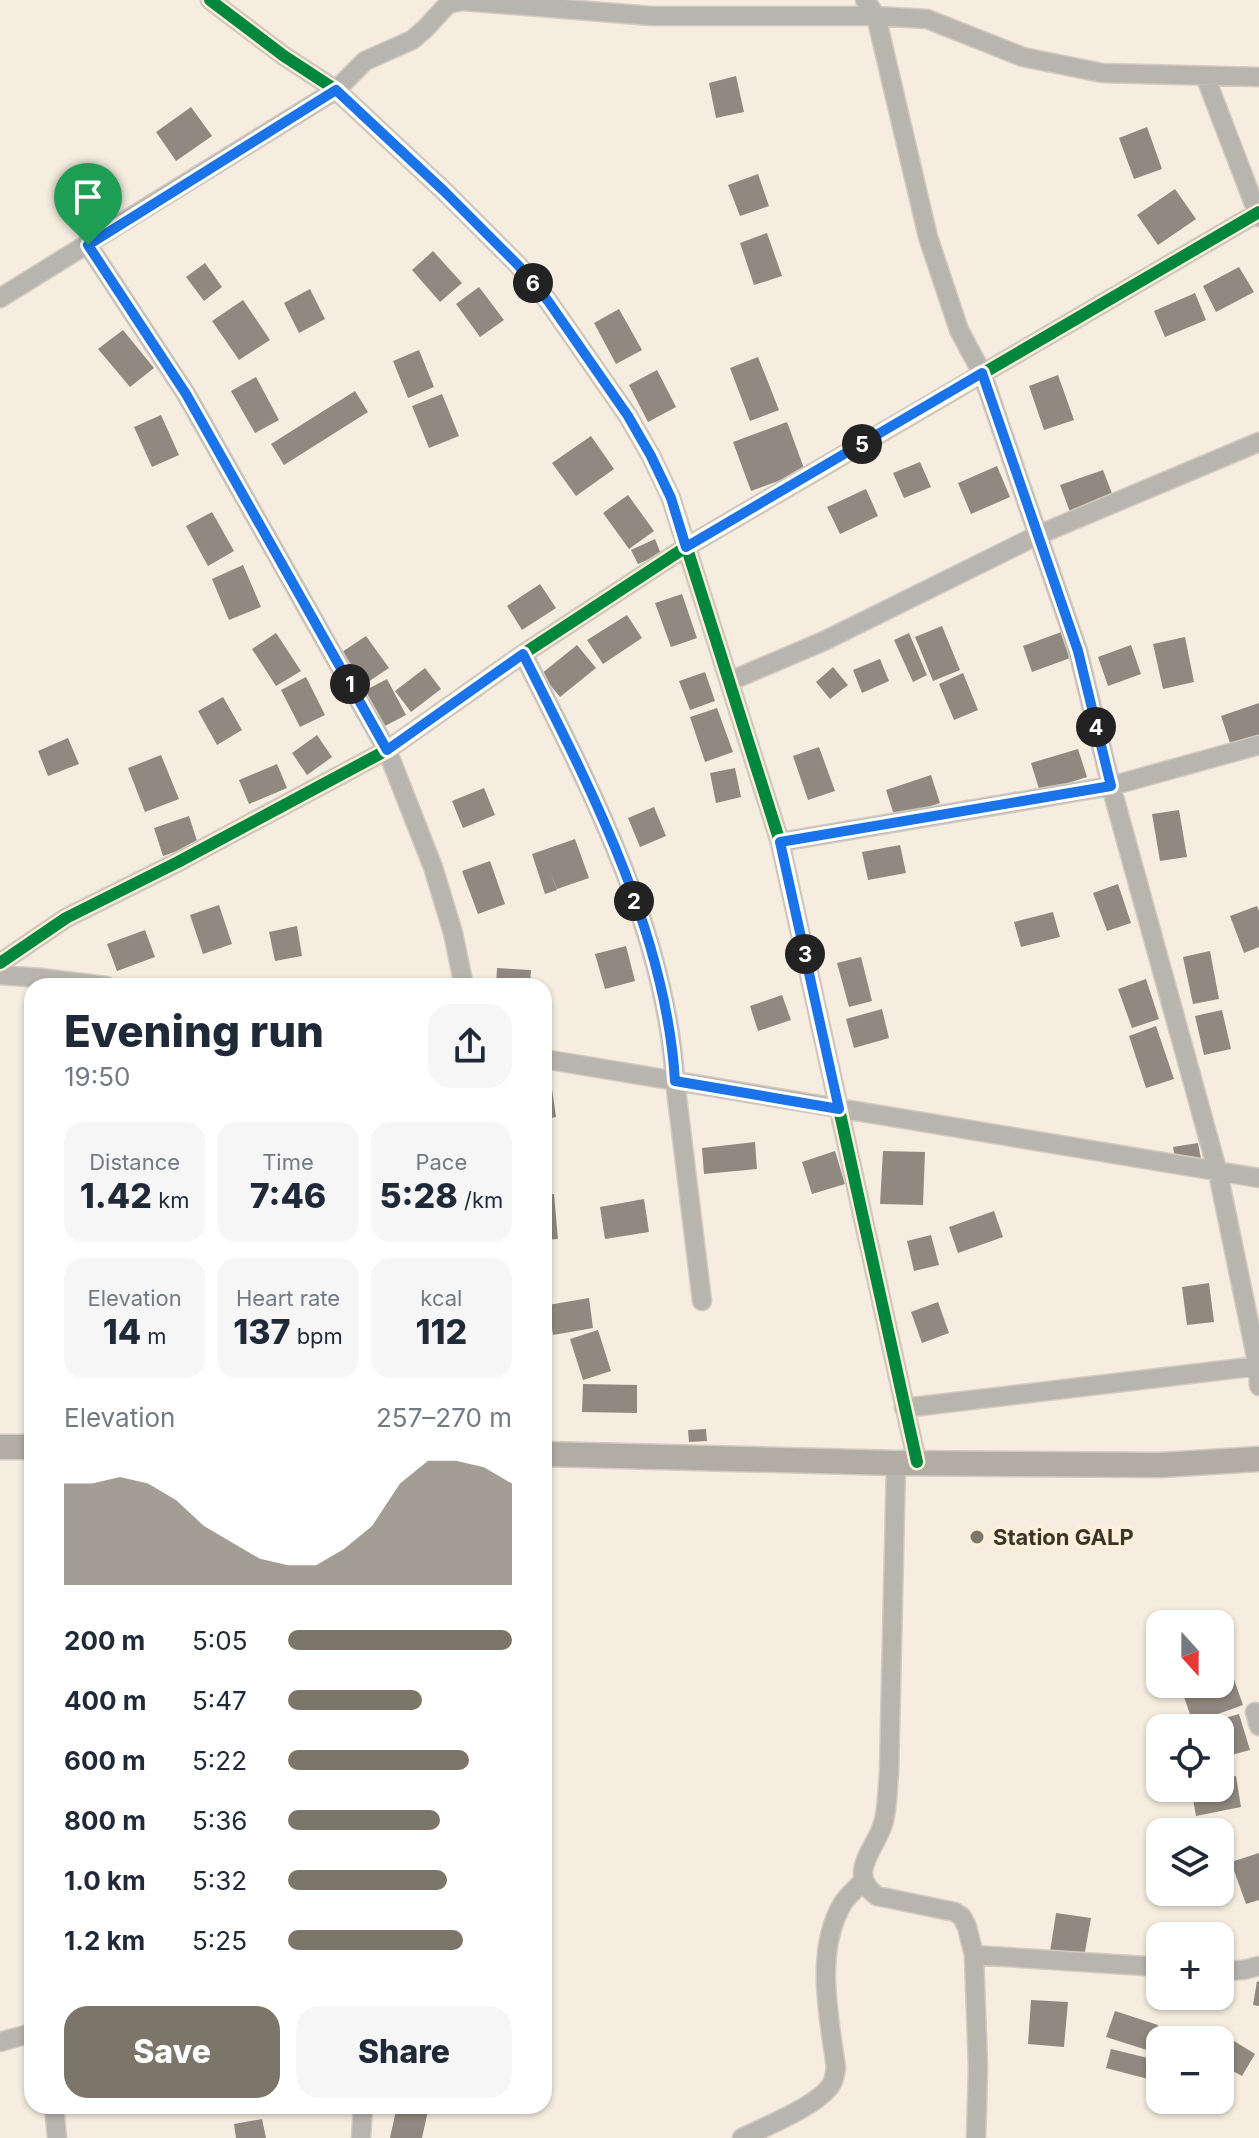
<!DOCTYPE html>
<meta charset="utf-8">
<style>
body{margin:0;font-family:Inter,sans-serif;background:#f6f6f7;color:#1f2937;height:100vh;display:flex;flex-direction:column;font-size:30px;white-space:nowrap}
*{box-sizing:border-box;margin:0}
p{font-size:26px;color:#747a83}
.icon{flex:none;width:44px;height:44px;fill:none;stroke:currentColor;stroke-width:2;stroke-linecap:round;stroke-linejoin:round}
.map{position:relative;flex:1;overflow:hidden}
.sheet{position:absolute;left:24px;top:978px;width:528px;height:1136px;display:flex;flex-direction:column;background:#fff;border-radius:24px;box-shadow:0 2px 6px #0004}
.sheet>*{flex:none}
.needle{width:52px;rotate:159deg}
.controls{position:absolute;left:1146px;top:1610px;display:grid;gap:16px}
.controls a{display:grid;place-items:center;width:88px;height:88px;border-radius:16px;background:#fff;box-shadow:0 2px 6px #0004;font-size:40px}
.pin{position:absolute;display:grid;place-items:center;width:68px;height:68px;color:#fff;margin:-82px -34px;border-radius:50% 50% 50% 0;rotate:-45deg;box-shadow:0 0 8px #0007}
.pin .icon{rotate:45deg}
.km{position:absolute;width:40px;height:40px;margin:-20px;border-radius:50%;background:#222;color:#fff;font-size:22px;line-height:40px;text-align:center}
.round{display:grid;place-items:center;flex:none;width:84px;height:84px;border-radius:24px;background:#f6f6f7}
.headline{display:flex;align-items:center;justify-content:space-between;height:136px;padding:0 40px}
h1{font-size:44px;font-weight:800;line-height:60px}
.stats{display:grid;grid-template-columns:repeat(3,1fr);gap:12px;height:136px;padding:8px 40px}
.stats div{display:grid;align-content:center;border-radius:20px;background:#f6f6f7;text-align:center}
.stats b{font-size:34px;font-weight:800}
.stats small{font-size:22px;font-weight:400}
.stats p{font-size:22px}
.chart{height:224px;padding:16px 40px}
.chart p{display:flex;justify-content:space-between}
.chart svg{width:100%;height:144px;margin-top:8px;fill:#7c7569;opacity:.7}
.cta{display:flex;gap:16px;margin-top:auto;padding:16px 40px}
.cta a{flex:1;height:92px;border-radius:24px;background:#7c7569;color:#fff;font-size:32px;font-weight:800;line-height:92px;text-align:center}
.cta a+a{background:#f6f6f7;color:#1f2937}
ul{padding:0 40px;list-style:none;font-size:26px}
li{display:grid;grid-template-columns:128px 96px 1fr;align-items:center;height:60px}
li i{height:20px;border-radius:10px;background:#7c7569}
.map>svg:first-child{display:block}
</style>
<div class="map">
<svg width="1259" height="2138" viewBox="0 0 1259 2138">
<rect width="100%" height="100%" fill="#f6ede0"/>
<path fill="#91897f" d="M736,76l8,36 -28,6 -7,-35z
M191,107l21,29 -36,25 -20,-29z
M1147,127l15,42 -28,10 -15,-41z
M758,174l11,32 -29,10 -12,-31z
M1175,189l21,30 -38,26 -21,-30z
M767,233l15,43 -28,9 -14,-42z
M433,251l29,32 -22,19 -28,-32z
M205,263l17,24 -18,14 -18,-24z
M1239,267l15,25 -38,20 -13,-26z
M479,287l25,33 -24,17 -24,-33z
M310,289l15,30 -26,14 -15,-30z
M1195,293l11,27 -41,17 -11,-26z
M243,300l27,40 -31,20 -27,-39z
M619,309l23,41 -26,14 -22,-41z
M123,330l31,38 -24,19 -32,-38z
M419,350l15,37 -26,11 -15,-37z
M758,357l21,53 -29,11 -20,-53z
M657,370l19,37 -28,15 -19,-37z
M1058,375l16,45 -30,10 -15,-44z
M256,377l23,43 -24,13 -24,-42z
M355,391l13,21 -84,53 -13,-21z
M442,394l17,42 -30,12 -17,-42z
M161,415l18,40 -27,12 -18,-40z
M787,422l18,49 -54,20 -18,-49z
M591,436l23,33 -38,27 -24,-33z
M920,462l11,25 -27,11 -11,-25z
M997,466l13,31 -39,17 -13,-31z
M1103,470l10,26 -43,16 -10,-27z
M866,489l12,27 -38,18 -13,-27z
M628,495l26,36 -25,18 -26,-36z
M212,512l22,39 -26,15 -22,-40z
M655,539l6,15 -23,10 -7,-14z
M243,565l18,42 -32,13 -17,-41z
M540,584l16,24 -34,22 -15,-24z
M682,594l15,44 -26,9 -16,-44z
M627,615l15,23 -39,26 -16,-24z
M942,626l18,44 -27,11 -18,-44z
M1064,631l9,26 -41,15 -9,-26z
M276,633l25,38 -25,15 -24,-37z
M909,633l18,42 -14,7 -19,-42z
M366,636l23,32 -24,16 -23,-32z
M1185,637l9,45 -31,7 -10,-45z
M577,645l19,23 -36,29 -19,-23z
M1131,645l10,29 -33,12 -10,-29z
M880,659l9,22 -27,12 -9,-23z
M833,667l15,18 -18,14 -14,-17z
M425,668l16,21 -30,23 -16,-21z
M705,672l10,29 -25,9 -11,-29z
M963,673l15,37 -24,10 -15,-36z
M306,677l19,38 -25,12 -19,-37z
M387,679l19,36 -25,13 -19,-36z
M223,697l19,33 -25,15 -19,-34z
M1259,703v37l-27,9 -11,-33z
M717,708l16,44 -28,10 -15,-45z
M317,735l15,22 -25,18 -15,-22z
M68,738l11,26 -31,12 -10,-25z
M819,747l16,44 -27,9 -15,-44z
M1078,749l9,28 -47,15 -9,-29z
M161,755l18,44 -34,13 -17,-44z
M277,764l10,24 -38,16 -10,-24z
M735,768l6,29 -25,6 -6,-30z
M931,775l9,28 -45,15 -9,-28z
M484,788l11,27 -32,13 -11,-27z
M654,807l12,29 -26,11 -12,-29z
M1179,810l8,47 -27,4 -8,-47z
M189,816l9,28 -35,12 -9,-28z
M575,839l14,39 -32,11 -7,-18 7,19 -12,4 -13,-40z
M900,845l6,28 -38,7 -6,-28z
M490,861l15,43 -27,10 -16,-43z
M1118,884l13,39 -24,8 -14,-38z
M219,905l13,39 -29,10 -13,-39z
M1257,906l2,5v36l-15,6 -14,-37z
M1053,912l7,25 -39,10 -7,-25z
M297,926l5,30 -27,5 -6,-29z
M145,930l10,27 -38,14 -10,-27z
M626,946l9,35 -30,8 -10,-35z
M1210,951l9,48 -26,5 -10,-47z
M861,957l11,44 -23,6 -12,-44z
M497,968l34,2 -1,16h-34z
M1146,979l13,40 -27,9 -14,-39z
M320,981h35v5h-35z
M782,995l9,25 -33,11 -8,-25z
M882,1009l7,29 -35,10 -8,-29z
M1222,1010l9,39 -27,6 -9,-39z
M1156,1026l18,53 -28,9 -17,-52z
M551,1082l5,35 -12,2v-36z
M755,1142l2,27 -53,5 -2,-26z
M1198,1143l3,16 -25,5 -3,-17z
M835,1151l10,33 -33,10 -10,-32z
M883,1151l42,1 -2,53 -43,-1z
M554,1194l4,45 -14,1v-45z
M644,1199l5,33 -44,7 -5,-32z
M994,1211l9,26 -45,16 -9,-26z
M931,1235l8,30 -25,6 -7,-30z
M1209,1283l5,39 -27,3 -5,-38z
M589,1298l4,30 -40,7 -5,-30z
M938,1302l11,31 -27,10 -11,-31z
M598,1330l13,41 -28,9 -13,-41z
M583,1384l54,1v28l-55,-1z
M706,1429l1,12 -18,1 -1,-12z
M1231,1671l12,34 -50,18 -12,-35 12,-4h27v-9z
M1239,1714l11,36 -30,8v-30h-15l-1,-4z
M1236,1776l5,31 -45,9 -5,-28h29v-9z
M1259,1853v47l-13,4 -15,-42z
M1056,1913l35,5 -7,39 -34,-5z
M1257,1981l2,1v24l-6,-1z
M1031,2000l37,2 -4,45 -36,-3z
M1115,2011l43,14 -8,26 -44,-14z
M1226,2036l29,18 -13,22 -22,-12v-18z
M1111,2049l45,11 -4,20 -46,-12z
M397,2106h32l-7,32h-32z
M262,2119l4,19h-30l-2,-14z"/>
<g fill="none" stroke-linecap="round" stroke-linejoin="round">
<g stroke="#d3cbc1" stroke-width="21">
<path id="minor" d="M210,0l74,56 52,34 109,102 73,73 30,36 80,115 23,40 20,42 109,344 137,620
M865,0l11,16 52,221 31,93 23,43 96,278 33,135 107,387 40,193 1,20
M1205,76l54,141
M88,245l98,149 201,356 46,117 20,66 11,53
M0,298l336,-208 29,-29 47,-21 13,-11 23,-25 15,-3 189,15h224l51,3 96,38 79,16 157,4
M523,654c66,131 143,278 152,427l27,220
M730,681l94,-40 214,-106 221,-93
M780,842l331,-56 148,-41
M0,963l66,-45 112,-56 209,-112 136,-96 163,-107 573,-335
M0,975l41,3 65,8
M544,1059l715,119
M904,1408l355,-42
M896,1463l-7,311c-2,16 -1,35 -6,50 -8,26 -37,50 -6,72l78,16 7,5 5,10 7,28 4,113 -2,70
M1255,1712l4,14
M974,1955l186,12
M1220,1971l23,-1 16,-4
M0,2042l32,-9
M54,2106l3,32
M361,2138l2,-32
M742,2138c22,-11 83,-35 91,-57 2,-5 2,-9 3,-13 -7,-52 -22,-117 7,-165 5,-8 14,-15 21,-23"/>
</g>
<g stroke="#d3cbc1" stroke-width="27">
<path id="major" d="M0,1447h32
M544,1454l352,9 265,2 98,-6"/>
</g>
<use href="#minor" stroke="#b8b5af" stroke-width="18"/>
<use href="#major" stroke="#b1aca4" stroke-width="24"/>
<g stroke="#feefd8" stroke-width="17">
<path id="cycleway" d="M210,0l74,56 52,34 109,102 73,73 30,36 80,115 23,40 20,42 109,344 137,620
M0,963l66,-45 112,-56 209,-112 136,-96 163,-107 573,-335"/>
</g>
<use href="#cycleway" stroke="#00873e" stroke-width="12"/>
</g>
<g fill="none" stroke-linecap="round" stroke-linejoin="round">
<g stroke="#fff" stroke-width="16">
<path id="route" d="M336,90l109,102 73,73 30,36 80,115 23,40 20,42 15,49 296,-174 96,278 33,135 -331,56 59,267 -164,-28c-9,-149 -86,-296 -152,-427l-136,96 -201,-356 -98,-149z"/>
</g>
<use href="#route" stroke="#1a73e8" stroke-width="10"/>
</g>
<circle fill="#7c7569" stroke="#feefd8" stroke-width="3" cx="977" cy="1537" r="8"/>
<g text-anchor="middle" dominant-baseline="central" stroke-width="8" stroke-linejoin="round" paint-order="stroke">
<g font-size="22" font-weight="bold" fill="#3b3429" stroke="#feefd8" text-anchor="start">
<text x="993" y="1537">Station GALP</text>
</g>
</g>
</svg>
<div class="controls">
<a><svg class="needle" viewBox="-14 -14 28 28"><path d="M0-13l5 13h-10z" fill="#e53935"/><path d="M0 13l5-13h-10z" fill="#747a83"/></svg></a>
<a><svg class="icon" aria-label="locate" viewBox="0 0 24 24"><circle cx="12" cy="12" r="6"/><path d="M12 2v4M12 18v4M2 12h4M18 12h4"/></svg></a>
<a><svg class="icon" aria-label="layers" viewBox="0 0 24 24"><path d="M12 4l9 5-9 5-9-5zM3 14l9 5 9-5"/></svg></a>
<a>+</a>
<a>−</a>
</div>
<div class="pin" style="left:88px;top:245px;background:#1e9e55"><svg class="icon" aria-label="arrive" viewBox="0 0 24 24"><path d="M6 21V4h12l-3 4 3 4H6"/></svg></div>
<b class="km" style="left:350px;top:684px">1</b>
<b class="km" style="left:634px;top:901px">2</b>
<b class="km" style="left:805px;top:954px">3</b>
<b class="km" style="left:1096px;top:727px">4</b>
<b class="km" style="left:862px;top:444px">5</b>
<b class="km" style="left:533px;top:283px">6</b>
<section class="sheet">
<div class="headline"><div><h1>Evening run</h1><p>19:50</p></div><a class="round"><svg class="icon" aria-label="share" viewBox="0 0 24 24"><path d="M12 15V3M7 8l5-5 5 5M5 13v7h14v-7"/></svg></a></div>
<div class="stats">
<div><p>Distance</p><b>1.42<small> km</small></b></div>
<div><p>Time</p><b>7:46</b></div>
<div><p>Pace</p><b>5:28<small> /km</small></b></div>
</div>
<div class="stats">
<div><p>Elevation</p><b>14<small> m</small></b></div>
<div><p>Heart rate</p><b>137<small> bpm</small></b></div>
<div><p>kcal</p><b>112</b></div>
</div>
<div class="chart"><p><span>Elevation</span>257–270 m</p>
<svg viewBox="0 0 160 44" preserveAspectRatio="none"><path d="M0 44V13L10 13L20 11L30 13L40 18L50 26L60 31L70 36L80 38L90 38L100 33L110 26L120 13L130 6L140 6L150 8L160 13V44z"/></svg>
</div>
<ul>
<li><b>200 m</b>5:05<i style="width:100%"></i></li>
<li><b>400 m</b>5:47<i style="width:60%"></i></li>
<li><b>600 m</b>5:22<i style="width:81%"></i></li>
<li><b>800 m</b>5:36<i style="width:68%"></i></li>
<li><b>1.0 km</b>5:32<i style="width:71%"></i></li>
<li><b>1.2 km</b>5:25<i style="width:78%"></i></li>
</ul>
<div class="cta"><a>Save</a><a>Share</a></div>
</section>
</div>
